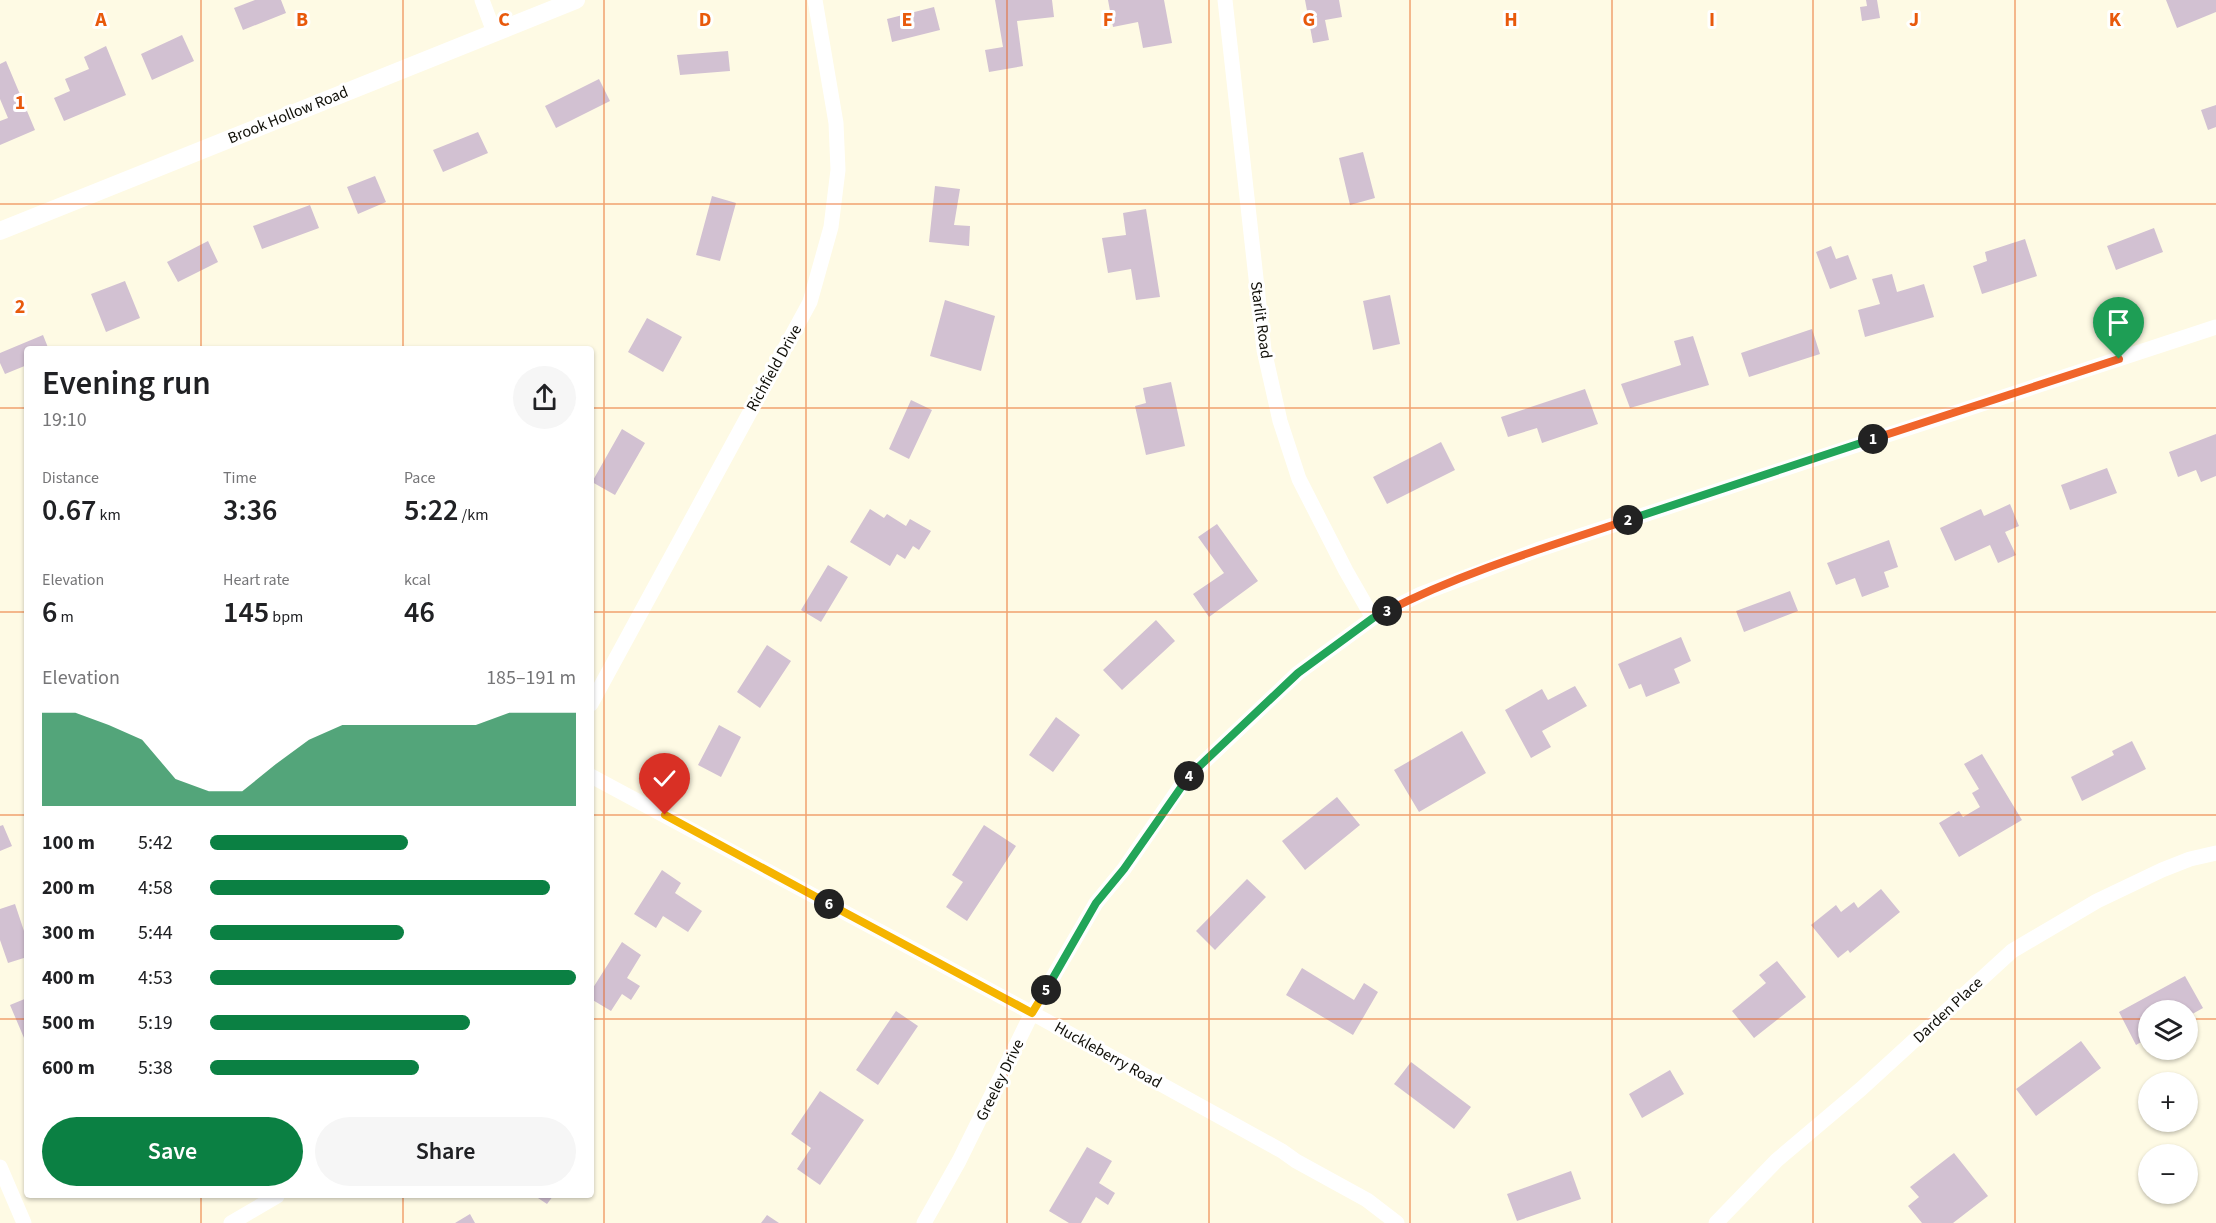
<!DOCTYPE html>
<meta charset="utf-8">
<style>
body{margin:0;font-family:"Source Sans 3",sans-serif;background:#f6f6f6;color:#202124;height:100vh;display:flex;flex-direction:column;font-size:22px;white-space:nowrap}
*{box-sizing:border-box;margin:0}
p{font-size:20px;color:#757577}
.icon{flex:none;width:33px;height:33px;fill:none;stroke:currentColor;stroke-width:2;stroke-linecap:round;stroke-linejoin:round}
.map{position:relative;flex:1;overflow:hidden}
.panel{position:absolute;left:24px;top:346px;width:570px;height:852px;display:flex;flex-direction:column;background:#fff;border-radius:6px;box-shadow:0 2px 4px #0004}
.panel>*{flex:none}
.tools{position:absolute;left:2138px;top:1000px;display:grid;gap:12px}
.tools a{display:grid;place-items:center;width:60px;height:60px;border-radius:50%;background:#fff;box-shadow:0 2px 4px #0004;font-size:30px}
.pin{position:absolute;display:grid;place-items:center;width:51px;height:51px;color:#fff;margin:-62px -26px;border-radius:50% 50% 50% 0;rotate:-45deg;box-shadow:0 0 6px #0007}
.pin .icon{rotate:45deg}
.km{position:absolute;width:30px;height:30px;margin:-15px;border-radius:50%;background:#222;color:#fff;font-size:16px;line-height:30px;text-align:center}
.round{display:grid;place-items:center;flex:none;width:63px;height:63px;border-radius:32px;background:#f6f6f6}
.overview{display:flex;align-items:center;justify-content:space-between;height:102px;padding:0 18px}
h1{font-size:33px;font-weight:600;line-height:45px}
.stats{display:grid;grid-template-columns:repeat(3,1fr);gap:9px;height:102px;padding:6px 18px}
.stats div{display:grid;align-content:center}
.stats b{font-size:30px;font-weight:600}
.stats small{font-size:16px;font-weight:400}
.stats p{font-size:16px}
.chart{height:168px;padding:12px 18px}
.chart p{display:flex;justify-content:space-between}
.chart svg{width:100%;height:108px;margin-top:6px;fill:#0b8043;opacity:.7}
.primary-button{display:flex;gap:12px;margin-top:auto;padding:12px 18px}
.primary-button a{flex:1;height:69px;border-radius:36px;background:#0b8043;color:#fff;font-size:24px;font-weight:600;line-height:69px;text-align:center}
.primary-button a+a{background:#f6f6f6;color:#202124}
ul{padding:0 18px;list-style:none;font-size:20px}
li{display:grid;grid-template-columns:96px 72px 1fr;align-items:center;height:45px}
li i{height:15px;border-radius:8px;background:#0b8043}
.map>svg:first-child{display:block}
</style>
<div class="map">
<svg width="2216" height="1223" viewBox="0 0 2216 1223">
<rect width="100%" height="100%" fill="#fefae4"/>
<path fill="#d2c1d2" d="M255,0h26l5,13 -43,17 -9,-22z
M995,0h57l2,17 -37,4 6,45 -34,6 -4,-22 18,-3z
M1108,0h56l8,43 -29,5 -5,-26 -25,5z
M1305,0h34l3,17 -17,3 4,20 -16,3z
M1866,0h11l3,18 -18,3 -2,-14 7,-1z
M2166,0h50v12l-39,16z
M934,7l6,23 -48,12 -5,-23z
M182,35l12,26 -42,19 -11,-26z
M106,46l20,49 -62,26 -10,-23 16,-7 -5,-12 24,-10 -5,-12z
M728,51l2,20 -50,4 -3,-20z
M6,61l29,69 -35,15v-24l8,-3 -8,-19v-35z
M599,79l11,22 -54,27 -11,-22z
M2216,105v22l-8,3 -7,-20z
M478,132l10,21 -45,19 -10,-22z
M1363,152l12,46 -25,7 -11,-47z
M375,176l11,26 -28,12 -11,-27z
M935,186l25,3 -6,36 16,1 -1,20 -40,-4z
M712,196l24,7 -16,58 -24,-6z
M310,205l9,23 -57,21 -9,-23z
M1146,209l14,88 -24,3 -5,-31 -23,4 -6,-35 24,-3 -3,-22z
M2154,228l9,24 -47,18 -9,-24z
M2025,239l12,37 -55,18 -9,-28 14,-5 -2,-9z
M208,241l10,21 -40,20 -11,-20z
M1831,246l5,13 12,-4 9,24 -27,10 -14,-37z
M1892,274l5,18 27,-8 10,33 -69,20 -7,-27 22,-6 -8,-25z
M125,281l15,37 -34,14 -15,-38z
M1390,295l10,49 -27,6 -10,-49z
M945,300l50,16 -14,55 -51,-15z
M647,318l35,19 -19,35 -35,-20z
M1812,329l8,25 -71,23 -8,-24z
M43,335l6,15h-22v15l-22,9 -5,-11v-10z
M1693,336l16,49 -79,23 -9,-24 60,-19 -7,-24z
M1171,382l14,64 -39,9 -11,-49 11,-3 -3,-15z
M1585,389l13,35 -56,19 -5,-15 -29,9 -7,-20z
M911,400l21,10 -23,49 -20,-10z
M622,429l23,14 -30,52 -23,-13z
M2216,434v42l-15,6 -5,-12 -18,7 -9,-25z
M1441,442l14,28 -68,34 -14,-27z
M2107,468l10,25 -47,17 -9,-25z
M2010,504l9,22 -14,6 11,23 -18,8 -8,-18 -35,16 -15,-33 41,-19 3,7z
M870,509l14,9 3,-4 19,12 4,-7 21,12 -12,19 -6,-4 -8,13 -8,-5 -7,12 -40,-24z
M1217,524l41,57 -49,36 -16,-23 31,-21 -26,-36z
M1889,540l9,27 -14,5 5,15 -27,10 -7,-19 -19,7 -9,-22z
M828,565l20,12 -27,45 -20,-12z
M1790,591l8,20 -54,21 -8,-21z
M1156,620l19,21 -53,49 -19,-20z
M1681,637l10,24 -17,8 6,14 -34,14 -5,-13 -12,5 -11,-25z
M767,645l24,16 -31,47 -23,-16z
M1575,686l12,20 -45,25 9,16 -20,11 -26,-48 37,-21 6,11z
M1056,717l24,18 -27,37 -24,-17z
M719,725l22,12 -20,40 -23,-12z
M1462,731l24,42 -67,39 -25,-42z
M2132,741l14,28 -64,32 -11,-24 43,-22 -2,-4z
M1982,754l40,66 -63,37 -20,-34 20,-12 4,6 17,-10 -8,-14 7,-4 -15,-25z
M1337,797l23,28 -55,45 -23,-29z
M3,825l9,21 -12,5v-25z
M984,825l32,21 -49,75 -21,-14 17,-25 -11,-7z
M662,870l19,13 -6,10 27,18 -14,21 -25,-16 -7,12 -22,-14z
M1247,879l19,18 -51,53 -19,-19z
M1881,889l19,23 -50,41 -2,-3 -10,8 -27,-33 25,-20 5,7 13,-10 4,6z
M15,904l9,27 3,-1v27l-19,6 -8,-23v-31z
M622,942l19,13 -14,23 13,8 -9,14 -9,-6 -11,17 -20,-12v-8z
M1777,961l29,36 -52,41 -22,-27 34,-28 -7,-8z
M1302,968l52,32 10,-17 14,9 -25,43 -67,-40z
M2185,976l18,32 -16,9v-6h-39v27l-12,7 -17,-33z
M27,998v47l-17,-40z
M896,1011l22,15 -40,59 -22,-15z
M2081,1041l20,27 -65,48 -20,-27z
M1411,1062l60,45 -17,22 -60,-45z
M1670,1070l14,24 -42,24 -13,-24z
M820,1091l44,29 -44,65 -23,-16 14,-21 -20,-14z
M1087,1147l25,14 -13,22 16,10 -7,12 -12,-8 -15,26h-12l-20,-12z
M1954,1153l34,43 -35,27h-31l-14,-17 11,-9 -9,-10z
M1571,1171l10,28 -64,22 -10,-27z
M535,1196h18l-6,8z
M470,1214l5,9h-20z
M767,1215l12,8h-18z"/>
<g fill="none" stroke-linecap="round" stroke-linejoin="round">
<path stroke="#fff" stroke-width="15" d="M482,0l12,32
M1225,0l39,350 16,71 19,58 47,92 27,47
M591,704l219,-402 21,-75 7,-57 -2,-47 -21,-123
M591,776l441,237 250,138 14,10 71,39 30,23
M0,1167l24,56
M231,1223l46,-27
M924,1223l35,-62 73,-148 64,-110 28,-34 61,-89 113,-107 75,-55 48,-24 116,-44 679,-223
M1716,1223l61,-63 84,-71 151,-138 85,-50 65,-31 28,-11 26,-6"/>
<path stroke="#fff" stroke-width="18" d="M0,231l576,-231"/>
</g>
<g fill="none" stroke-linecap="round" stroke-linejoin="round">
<g stroke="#fff" stroke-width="12">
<path id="split-1" d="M1873,439l246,-80"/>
</g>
<g stroke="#fff" stroke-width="12">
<path id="split-2" d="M1628,520l245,-81"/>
</g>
<g stroke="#fff" stroke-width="12">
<path id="split-3" d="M1387,611c76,-39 160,-64 241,-91"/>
</g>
<g stroke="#fff" stroke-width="12">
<path id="split-4" d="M1189,776l109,-103 75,-55 14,-7"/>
</g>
<g stroke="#fff" stroke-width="12">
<path id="split-5" d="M1046,990l50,-87 28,-34 65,-93"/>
</g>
<g stroke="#fff" stroke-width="12">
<path id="split-6" d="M829,904l203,109 14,-23"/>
</g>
<g stroke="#fff" stroke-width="12">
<path id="split-7" d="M665,815l164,89"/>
</g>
<use href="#split-1" stroke="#f0652b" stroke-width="8"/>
<use href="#split-2" stroke="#22a559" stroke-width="8"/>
<use href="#split-3" stroke="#f0652b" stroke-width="8"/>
<use href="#split-4" stroke="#22a559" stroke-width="8"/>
<use href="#split-5" stroke="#22a559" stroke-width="8"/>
<use href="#split-6" stroke="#f5b400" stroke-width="8"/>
<use href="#split-7" stroke="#f5b400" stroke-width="8"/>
</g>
<path fill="none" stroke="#e8590c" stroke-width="1.5" stroke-opacity="0.55" d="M201,0v350M403,0v350M604,0v1223M806,0v1223M1007,0v1223M1209,0v1223M1410,0v1223M1612,0v1223M1813,0v1223M2015,0v1223M0,204h2216M0,408h27M591,408h1625M0,612h27M591,612h1625M0,815h27M591,815h1625M0,1019h27M591,1019h1557M2187,1019h29M201,1196v27M403,1196v27"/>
<g text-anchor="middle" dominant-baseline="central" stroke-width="6" stroke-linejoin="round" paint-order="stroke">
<g font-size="16" fill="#100f08" stroke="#fff">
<text transform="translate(288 115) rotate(-22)">Brook Hollow Road</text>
<text transform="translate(1261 320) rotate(82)">Starlit Road</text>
<text transform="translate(774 368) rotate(-61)">Richfield Drive</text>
<text transform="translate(1948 1010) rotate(-43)">Darden Place</text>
<text transform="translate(1108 1055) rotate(29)">Huckleberry Road</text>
<text transform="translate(1000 1080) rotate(-64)">Greeley Drive</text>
</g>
</g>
<g font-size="20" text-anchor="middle" font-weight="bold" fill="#e8590c" stroke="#fff" stroke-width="6" stroke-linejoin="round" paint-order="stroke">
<text x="101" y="26">A</text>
<text x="302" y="26">B</text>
<text x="504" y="26">C</text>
<text x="705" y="26">D</text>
<text x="907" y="26">E</text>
<text x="1108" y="26">F</text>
<text x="1309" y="26">G</text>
<text x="1511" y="26">H</text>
<text x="1712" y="26">I</text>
<text x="1914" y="26">J</text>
<text x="2115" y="26">K</text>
<text x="20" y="109">1</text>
<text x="20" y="313">2</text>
</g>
</svg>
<div class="tools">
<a><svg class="icon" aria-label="layers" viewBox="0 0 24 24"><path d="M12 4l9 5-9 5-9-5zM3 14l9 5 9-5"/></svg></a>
<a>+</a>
<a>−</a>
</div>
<div class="pin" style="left:2119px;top:359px;background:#1e9e55"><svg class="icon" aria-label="arrive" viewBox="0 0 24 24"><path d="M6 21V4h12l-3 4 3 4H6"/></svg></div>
<div class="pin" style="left:665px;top:815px;background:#d93025"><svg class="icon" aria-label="check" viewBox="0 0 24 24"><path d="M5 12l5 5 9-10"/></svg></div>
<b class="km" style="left:1873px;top:439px">1</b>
<b class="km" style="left:1628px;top:520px">2</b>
<b class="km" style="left:1387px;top:611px">3</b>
<b class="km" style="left:1189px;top:776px">4</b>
<b class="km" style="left:1046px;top:990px">5</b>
<b class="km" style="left:829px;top:904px">6</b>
<section class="panel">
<div class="overview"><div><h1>Evening run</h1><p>19:10</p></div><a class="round"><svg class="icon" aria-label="share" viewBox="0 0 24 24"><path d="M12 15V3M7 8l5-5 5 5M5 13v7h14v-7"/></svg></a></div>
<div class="stats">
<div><p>Distance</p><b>0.67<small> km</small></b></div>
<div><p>Time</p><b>3:36</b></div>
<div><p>Pace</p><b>5:22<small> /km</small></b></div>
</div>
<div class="stats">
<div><p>Elevation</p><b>6<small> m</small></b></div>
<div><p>Heart rate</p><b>145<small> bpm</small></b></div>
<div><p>kcal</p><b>46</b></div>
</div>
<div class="chart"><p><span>Elevation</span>185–191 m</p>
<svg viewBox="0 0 160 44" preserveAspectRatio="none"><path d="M0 44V6L10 6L20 11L30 17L40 33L50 38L60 38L70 27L80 17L90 11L100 11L110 11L120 11L130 11L140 6L150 6L160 6V44z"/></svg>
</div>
<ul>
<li><b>100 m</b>5:42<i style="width:54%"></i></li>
<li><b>200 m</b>4:58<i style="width:93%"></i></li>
<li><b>300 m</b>5:44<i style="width:53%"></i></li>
<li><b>400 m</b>4:53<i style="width:100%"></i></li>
<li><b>500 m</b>5:19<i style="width:71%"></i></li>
<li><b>600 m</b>5:38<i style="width:57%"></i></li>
</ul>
<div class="primary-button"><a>Save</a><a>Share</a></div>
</section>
</div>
